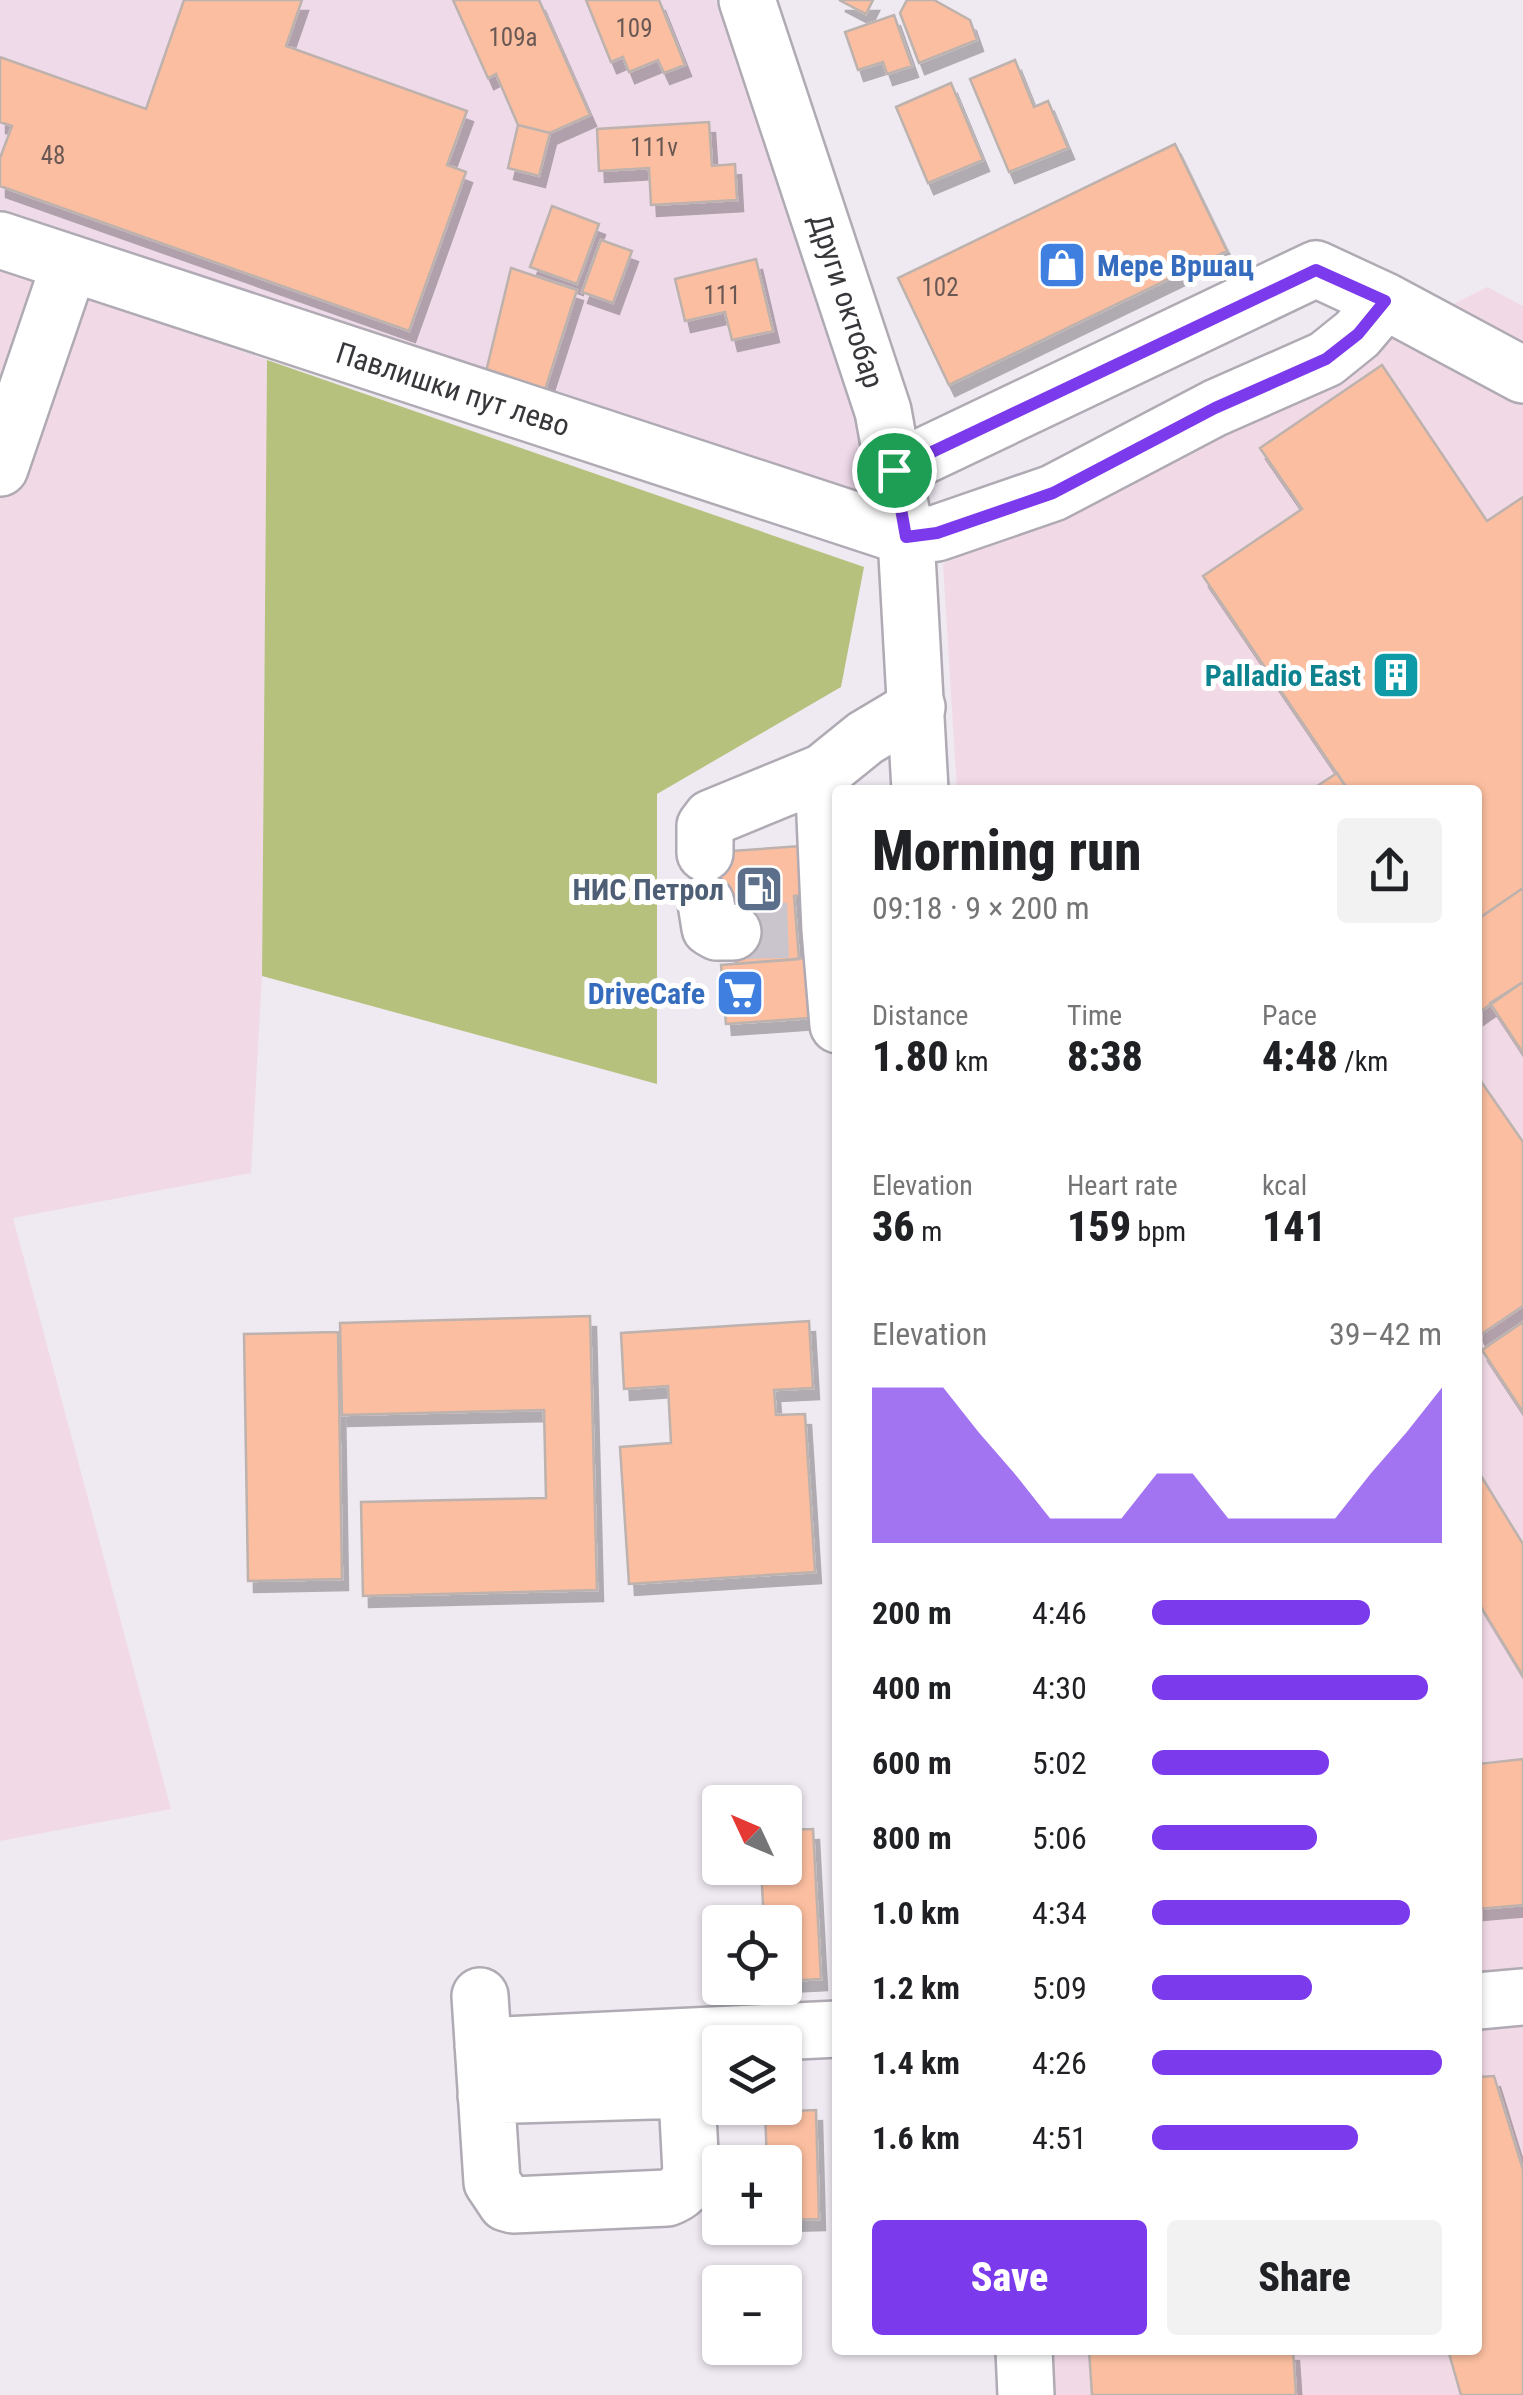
<!DOCTYPE html>
<meta charset="utf-8">
<style>
body{margin:0;font-family:"Roboto Condensed",sans-serif;background:#f2f2f2;color:#202124;height:100vh;display:flex;flex-direction:column;font-size:38px;white-space:nowrap}
*{box-sizing:border-box;margin:0}
p{font-size:32px;color:#757577}
.icon{flex:none;width:55px;height:55px;fill:none;stroke:currentColor;stroke-width:2;stroke-linecap:round;stroke-linejoin:round}
.map{position:relative;flex:1;overflow:hidden}
.sheet{position:absolute;left:832px;top:785px;width:650px;height:1570px;display:flex;flex-direction:column;background:#fff;border-radius:10px;box-shadow:0 2px 8px #0004}
.sheet>*{flex:none}
.needle{width:65px;rotate:314deg}
.tools{position:absolute;left:702px;top:1785px;display:grid;gap:20px}
.tools a{display:grid;place-items:center;width:100px;height:100px;border-radius:10px;background:#fff;box-shadow:0 2px 8px #0004;font-size:50px}
.pin{position:absolute;display:grid;place-items:center;width:85px;height:85px;color:#fff;margin:-42px;border:5px solid #fff;border-radius:50%;box-shadow:0 2px 10px #0007}
.round{display:grid;place-items:center;flex:none;width:105px;height:105px;border-radius:10px;background:#f2f2f2}
.headline{display:flex;align-items:center;justify-content:space-between;height:170px;padding:0 40px}
h1{font-size:55px;font-weight:800;line-height:75px}
.stats{display:grid;grid-template-columns:repeat(3,1fr);gap:15px;height:170px;padding:10px 40px}
.stats div{display:grid;align-content:center}
.stats b{font-size:42px;font-weight:800}
.stats small{font-size:28px;font-weight:400}
.stats p{font-size:28px}
.chart{height:280px;padding:20px 40px}
.chart p{display:flex;justify-content:space-between}
.chart svg{width:100%;height:180px;margin-top:10px;fill:#7c3aed;opacity:.7}
.button{display:flex;gap:20px;margin-top:auto;padding:20px 40px}
.button a{flex:1;height:115px;border-radius:10px;background:#7c3aed;color:#fff;font-size:40px;font-weight:800;line-height:115px;text-align:center}
.button a+a{background:#f2f2f2;color:#202124}
ul{padding:0 40px;list-style:none;font-size:32px}
li{display:grid;grid-template-columns:160px 120px 1fr;align-items:center;height:75px}
li i{height:25px;border-radius:12px;background:#7c3aed}
.map>svg:first-child{display:block}
</style>
<div class="map">
<svg width="1523" height="2395" viewBox="0 0 1523 2395">
<defs>
<filter id="shadow"><feDropShadow dx="6" dy="11" stdDeviation="0" flood-color="#0004"/></filter>
</defs>
<rect width="100%" height="100%" fill="#efe9f2"/>
<path fill="#efdaea" d="M0,0h716l182,526 -898,-300z"/>
<path fill="#f1dae6" d="M0,268l267,92 -5,616 -11,197 -238,45 158,591 -171,32z
M1487,287l36,19v2089h-468l-2,-45h425v-1560h-521l-14,-226z"/>
<path fill="#b7c17e" d="M267,360l597,207 -23,120 -184,107v290l-395,-108z"/>
<path fill="#fbbea0" stroke="#bdb2ad" stroke-width="2.5" filter="url(#shadow)" d="M184,0h118l-16,46 181,65 -20,54 19,7 -57,159 -409,-145v-28l12,-32 -12,-4v-65l146,52z
M453,0h86l51,115 -40,18 -32,-8 -22,-51 -8,4z
M586,0h73l26,65 -21,8 -6,-13 -29,12 -6,-15 -12,5z
M839,0h34l-7,14z
M907,0h27l36,20 7,20 -58,23 -19,-50z
M894,15l18,51 -25,8 -4,-12 -25,8 -13,-38z
M1015,60l19,47 14,-6 20,47 -59,24 -39,-93z
M951,83l32,77 -55,23 -32,-76z
M709,122l3,44 23,-2 2,36 -86,5 -2,-37 -50,3 -2,-42z
M518,125l32,8 -11,43 -31,-8z
M1175,144l52,107 -278,134 -51,-107z
M552,206l47,18 -22,60 -47,-17z
M601,240l31,11 -19,52 -31,-11z
M756,259l17,72 -41,9 -7,-28 -40,9 -10,-42z
M511,268l66,22 -34,106 -58,-20z
M1382,365l105,156 36,-24v391l-45,31v-129h-130l-145,-214 99,-67 -42,-61z
M1337,773l11,17h-37z
M815,845l4,49 -25,2 5,63 -63,5 -5,-63 -39,3 -3,-50z
M1523,888v94l-45,31v-94z
M806,958l4,60 -84,6 -5,-59z
M1523,982v71l-33,-50z
M1478,1077l45,65v164l-43,29 -2,-4z
M590,1316l7,274 -234,6 -2,-94 185,-4 -2,-88 -202,5 -2,-92z
M809,1321l4,67 -39,2 2,25 29,-1 10,158 -186,12 -9,-137 51,-4 -3,-57 -44,3 -3,-56z
M1523,1322v90l-41,-62z
M338,1332l4,247 -94,2 -4,-247z
M1478,1471l45,73v132l-45,-74z
M1523,1759v146l-45,4v-145z
M813,1829l8,150 -36,2v-59h-21l-3,-54h24v-38z
M1494,2076l29,94v225h-62l-13,-45h30v-273z
M816,2110l3,109 -34,1v-58h-18l-2,-50z
M1089,2350h204l3,45h-204z"/>
<g fill="none" stroke-linecap="round" stroke-linejoin="round">
<path stroke="#cac5cd" stroke-width="55" stroke-dasharray="55 28" stroke-linecap="butt" d="M733,932l64,-2"/>
<g stroke="#afaab3" stroke-width="60">
<path id="minor" d="M0,240l906,297 31,-4 116,-40 162,-85 111,-49 31,-25 28,-33
M0,468l70,-205
M894,470l422,-201 69,32 138,74
M823,772l7,158 8,95
M705,853v-27l6,-8 112,-46 42,-34 52,-31
M706,903l4,25 7,4h16
M480,1996l12,186 14,21 7,2 154,-7c14,-5 19,-11 24,-25l-7,-136
M1478,2001l45,-4
M483,2046l355,-17
M486,2096l200,-6"/>
</g>
<g stroke="#afaab3" stroke-width="60">
<path id="major" d="M747,0l136,411 23,126 14,253
M1024,2350l2,45"/>
</g>
<use href="#minor" stroke="#fff" stroke-width="55"/>
<use href="#major" stroke="#fff" stroke-width="55"/>
</g>
<g fill="none" stroke-linecap="round" stroke-linejoin="round">
<g stroke="#fff" stroke-width="20">
<path id="route" d="M1316,270l69,31 -27,33 -32,25 -111,49 -162,85 -116,40 -31,4 -12,-67z"/>
</g>
<use href="#route" stroke="#7c3aed" stroke-width="12"/>
</g>
<defs>
<g id="shop-square" transform="scale(2.5)"><rect x="-9" y="-9" width="18" height="18" rx="4" fill="#3f7fe0" stroke="#fff"/><path d="M-5-2.5h2.3a2.7 3.5 0 0 1 5.4 0H5L5.5 6h-11ZM-1.5-2.5h3a1.5 2.3 0 0 0-3 0Z" fill="#fff"/></g>
<g id="building-square" transform="scale(2.5)"><rect x="-9" y="-9" width="18" height="18" rx="4" fill="#0f9aa8" stroke="#fff"/><path d="M-4-6H4V6H1V3H-1V6H-4ZM-2.5-4.3h1.7v1.8h-1.7ZM.8-4.3h1.7v1.8H.8ZM-2.5-1h1.7V.8h-1.7ZM.8-1h1.7V.8H.8Z" fill="#fff"/></g>
<g id="fuel-square" transform="scale(2.5)"><rect x="-9" y="-9" width="18" height="18" rx="4" fill="#5c6f8a" stroke="#fff"/><path d="M-5.5-6h7V0h2V4h1.3V-2.5L3-4.5l.8-.8L6-3V5H2.5V1h-1V6h-7ZM-4.2-4.7v3.2H.2V-4.7Z" fill="#fff"/></g>
<g id="supermarket-square" transform="scale(2.5)"><rect x="-9" y="-9" width="18" height="18" rx="4" fill="#3f7fe0" stroke="#fff"/><path d="M-6-5.5h2.5l.6 2H6L4.5 2H-2.5L-4.4-4H-6ZM-1.5 3.2a1.3 1.3 0 1 0 .1 0ZM3 3.2a1.3 1.3 0 1 0 .1 0Z" fill="#fff"/></g>
</defs>
<g fill-rule="evenodd">
<use href="#shop-square" x="1062" y="265"/>
<use href="#building-square" x="1396" y="675"/>
<use href="#fuel-square" x="759" y="889"/>
<use href="#supermarket-square" x="740" y="993"/>
</g>
<g text-anchor="middle" dominant-baseline="central" stroke-width="10" stroke-linejoin="round" paint-order="stroke">
<g font-size="25" fill="#695854">
<text x="634" y="28">109</text>
<text x="513" y="37">109a</text>
<text x="654" y="147">111v</text>
<text x="53" y="155">48</text>
<text x="940" y="287">102</text>
<text x="722" y="295">111</text>
</g>
<g font-size="30" font-weight="bold" fill="#366cbe" stroke="#fff" text-anchor="start">
<text x="1097" y="265">Мере Вршац</text>
<text x="705" y="993" text-anchor="end">DriveCafe</text>
</g>
<g font-size="30" fill="#38363a" stroke="#fff">
<text transform="translate(847 301) rotate(72)">Други октобар</text>
<text transform="translate(453 389) rotate(18)">Павлишки пут лево</text>
</g>
<g font-size="30" font-weight="bold" fill="#0d838f" stroke="#fff" text-anchor="end">
<text x="1361" y="675">Palladio East</text>
</g>
<g font-size="30" font-weight="bold" fill="#4e5e75" stroke="#fff" text-anchor="end">
<text x="724" y="889">НИС Петрол</text>
</g>
</g>
</svg>
<div class="tools">
<a><svg class="needle" viewBox="-14 -14 28 28"><path d="M0-13l5 13h-10z" fill="#e53935"/><path d="M0 13l5-13h-10z" fill="#757577"/></svg></a>
<a><svg class="icon" aria-label="locate" viewBox="0 0 24 24"><circle cx="12" cy="12" r="6"/><path d="M12 2v4M12 18v4M2 12h4M18 12h4"/></svg></a>
<a><svg class="icon" aria-label="layers" viewBox="0 0 24 24"><path d="M12 4l9 5-9 5-9-5zM3 14l9 5 9-5"/></svg></a>
<a>+</a>
<a>−</a>
</div>
<div class="pin" style="left:894px;top:470px;background:#1e9e55"><svg class="icon" aria-label="arrive" viewBox="0 0 24 24"><path d="M6 21V4h12l-3 4 3 4H6"/></svg></div>
<section class="sheet">
<div class="headline"><div><h1>Morning run</h1><p>09:18 · 9 × 200 m</p></div><a class="round"><svg class="icon" aria-label="share" viewBox="0 0 24 24"><path d="M12 15V3M7 8l5-5 5 5M5 13v7h14v-7"/></svg></a></div>
<div class="stats">
<div><p>Distance</p><b>1.80<small> km</small></b></div>
<div><p>Time</p><b>8:38</b></div>
<div><p>Pace</p><b>4:48<small> /km</small></b></div>
</div>
<div class="stats">
<div><p>Elevation</p><b>36<small> m</small></b></div>
<div><p>Heart rate</p><b>159<small> bpm</small></b></div>
<div><p>kcal</p><b>141</b></div>
</div>
<div class="chart"><p><span>Elevation</span>39–42 m</p>
<svg viewBox="0 0 160 44" preserveAspectRatio="none"><path d="M0 44V6L10 6L20 6L30 17L40 27L50 38L60 38L70 38L80 27L90 27L100 38L110 38L120 38L130 38L140 27L150 17L160 6V44z"/></svg>
</div>
<ul>
<li><b>200 m</b>4:46<i style="width:75%"></i></li>
<li><b>400 m</b>4:30<i style="width:95%"></i></li>
<li><b>600 m</b>5:02<i style="width:61%"></i></li>
<li><b>800 m</b>5:06<i style="width:57%"></i></li>
<li><b>1.0 km</b>4:34<i style="width:89%"></i></li>
<li><b>1.2 km</b>5:09<i style="width:55%"></i></li>
<li><b>1.4 km</b>4:26<i style="width:100%"></i></li>
<li><b>1.6 km</b>4:51<i style="width:71%"></i></li>
</ul>
<div class="button"><a>Save</a><a>Share</a></div>
</section>
</div>
